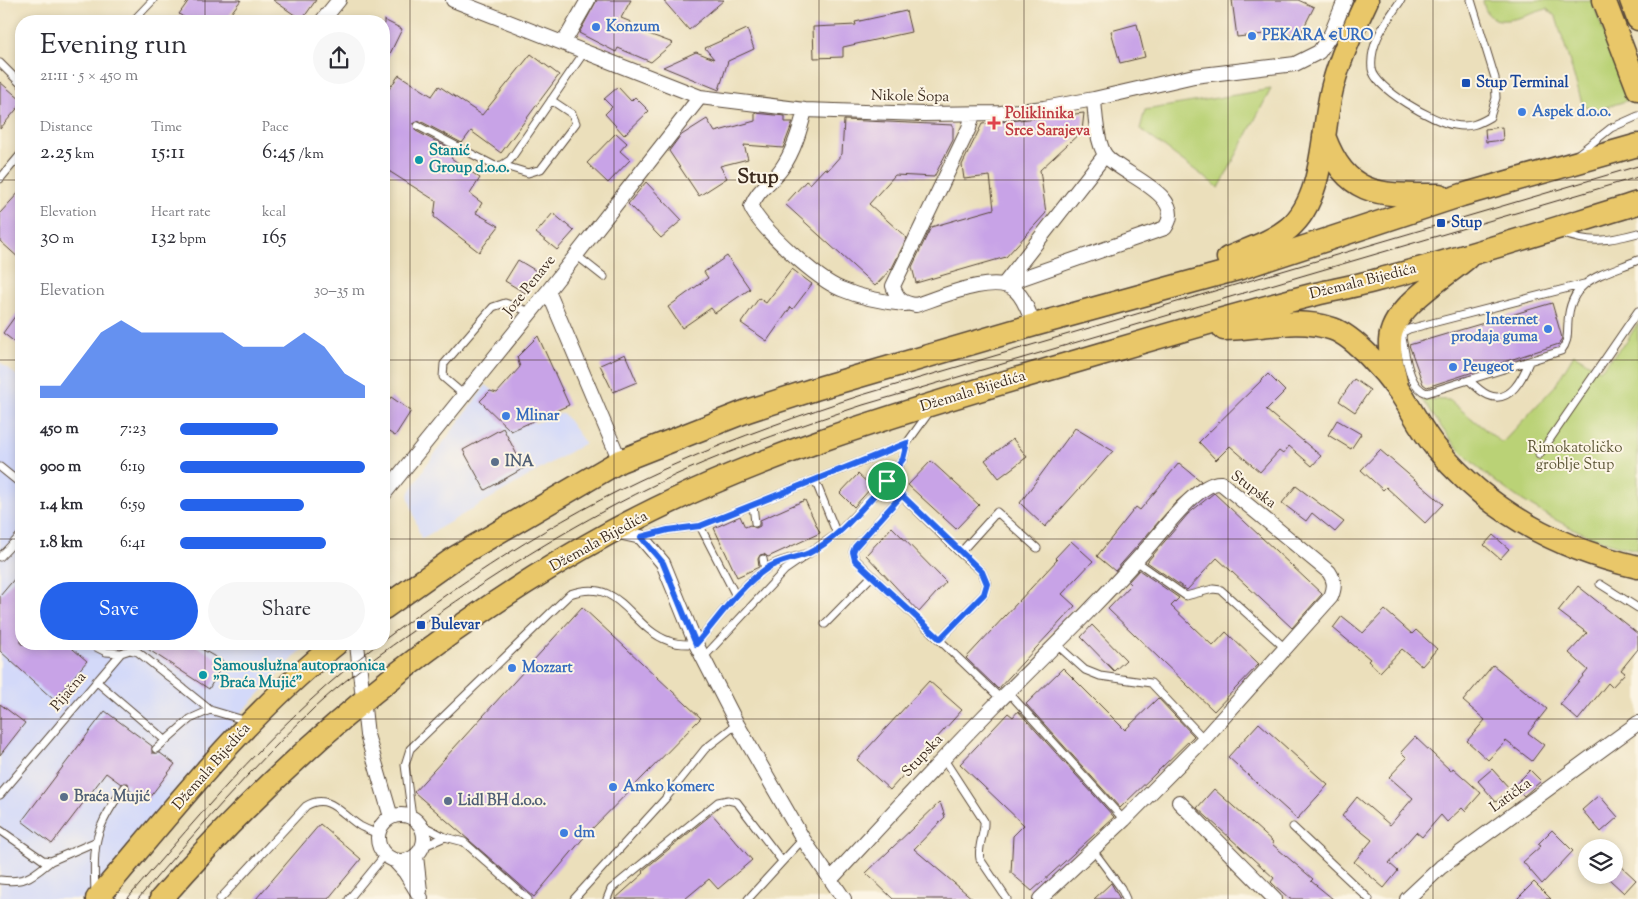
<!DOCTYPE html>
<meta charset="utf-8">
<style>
body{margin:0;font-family:"Sorts Mill Goudy",serif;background:#f7f7f7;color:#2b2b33;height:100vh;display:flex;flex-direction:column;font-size:19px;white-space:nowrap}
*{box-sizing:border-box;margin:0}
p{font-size:16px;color:#7c7c81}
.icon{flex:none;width:28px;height:28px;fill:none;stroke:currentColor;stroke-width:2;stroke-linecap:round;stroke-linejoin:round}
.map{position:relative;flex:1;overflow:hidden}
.side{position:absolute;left:15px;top:15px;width:375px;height:635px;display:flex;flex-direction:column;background:#fff;border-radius:20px;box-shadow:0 2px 8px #0003}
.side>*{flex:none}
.controls{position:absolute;left:1578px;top:839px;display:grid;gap:10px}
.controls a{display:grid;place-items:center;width:45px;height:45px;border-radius:50%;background:#fff;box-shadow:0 2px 8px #0003;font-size:25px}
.pin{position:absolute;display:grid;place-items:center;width:42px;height:42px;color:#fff;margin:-21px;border:2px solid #fff;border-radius:50%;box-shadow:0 1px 5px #0007}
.round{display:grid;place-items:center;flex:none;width:52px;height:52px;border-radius:26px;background:#f7f7f7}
.summary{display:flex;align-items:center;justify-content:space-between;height:85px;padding:0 25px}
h1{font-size:28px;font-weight:600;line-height:38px}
.figures{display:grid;grid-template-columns:repeat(3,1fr);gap:8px;height:85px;padding:5px 25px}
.figures div{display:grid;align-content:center}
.figures b{font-size:21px;font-weight:600}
.figures small{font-size:14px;font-weight:400}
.figures p{font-size:14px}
.chart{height:140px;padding:10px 25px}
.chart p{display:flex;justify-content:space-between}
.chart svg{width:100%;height:90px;margin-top:5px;fill:#2563eb;opacity:.7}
.button{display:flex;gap:10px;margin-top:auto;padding:10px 25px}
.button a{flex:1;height:58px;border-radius:30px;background:#2563eb;color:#fff;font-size:20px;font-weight:600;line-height:58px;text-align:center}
.button a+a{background:#f7f7f7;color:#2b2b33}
ul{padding:0 25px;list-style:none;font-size:16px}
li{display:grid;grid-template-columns:80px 60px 1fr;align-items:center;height:38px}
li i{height:12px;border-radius:6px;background:#2563eb}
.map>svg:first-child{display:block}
</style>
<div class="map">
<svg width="1638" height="899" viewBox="0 0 1638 899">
<rect width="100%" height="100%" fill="#fcf5e5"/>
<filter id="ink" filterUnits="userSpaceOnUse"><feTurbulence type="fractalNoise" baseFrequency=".02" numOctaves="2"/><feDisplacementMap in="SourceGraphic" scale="10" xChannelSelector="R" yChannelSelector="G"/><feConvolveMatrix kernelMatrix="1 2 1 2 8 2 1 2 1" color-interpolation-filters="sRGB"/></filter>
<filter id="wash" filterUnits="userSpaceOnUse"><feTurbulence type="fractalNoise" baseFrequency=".0096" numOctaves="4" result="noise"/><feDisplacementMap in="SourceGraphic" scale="20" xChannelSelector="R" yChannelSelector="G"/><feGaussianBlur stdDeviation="1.12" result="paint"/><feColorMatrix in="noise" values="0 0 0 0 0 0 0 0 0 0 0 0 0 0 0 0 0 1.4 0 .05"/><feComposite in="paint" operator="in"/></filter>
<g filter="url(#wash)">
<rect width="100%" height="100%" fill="#ebdfbb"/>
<path fill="#d3d9f9" d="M0,362l21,17v265h286l-66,69 -94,115 -62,71h-85z
M486,385l49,38 28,-10 22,30 -164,96 -13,-44 17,-28z"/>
<path fill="#bad276" stroke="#7a7e4a" d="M1483,0h109l37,100 -32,10 -14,-4 -27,-89 -9,-8c-23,6 -60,26 -64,-9z
M1271,89l-52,99 -79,-59 5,-19z
M1638,323v227c-57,-9 -138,-57 -177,-99 -15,-15 -27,-35 -39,-52l27,1 53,43 53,-57 19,-32 26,16 26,-28z"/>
<g id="blocks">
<path fill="#c8a3e7" d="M189,0h52l-16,21h-36l-10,-7z
M273,0h43l-14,20z
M597,0h34l-10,18 10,4 -1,5 43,16 -22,19 -33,-14 -2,4 -37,-19z
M663,0h61l-35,30z
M1232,0h66l16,7 -16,32 -15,-7 -46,5z
M906,11l5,21 -68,15v10l-29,1 -1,-31 43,-2 -1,-3z
M384,20l18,9 -18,37z
M1137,24l8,33 -25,6 -9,-32z
M747,29l7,20 -26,12 -9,29 -56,-23 33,-15 18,7 -9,-11z
M531,54l28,21 -58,78 -30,-22 -9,12 -42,-22 -7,3 3,7 40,21 -5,6 29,20 -10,16 12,9 -6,10 23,13 -20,26 -45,-35 2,-16 -52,-33v-72l15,-21 33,21 7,-10 43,29z
M0,82l21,18v4l-21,25z
M618,87l13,14 4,-4 14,14 -25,24 -19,-21 7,-7 -8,-8z
M755,113l30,3v6h8l-10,26 -39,-3 4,14 -28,7 7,12 -28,18 -30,-45 11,-15 27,-17 8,13 40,-11z
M1084,113l-2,18 -42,39 6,43 -40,44 -90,26 -4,-16 19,-40 63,-18 -4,-33 -26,3 -2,-14 20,-41z
M844,120l109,5v15l-19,37 -39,-2 -26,29 38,34 -15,30 -17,18 -90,-82 21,-23 4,3 15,-16 3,2 14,-16z
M1502,127l1,13 -17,2 -1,-13z
M616,133l11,10 -7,8 10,9 -22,23 -21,-20z
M646,182l36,38 -21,18 -33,-34z
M21,190v70l-21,-19v-28z
M553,213l21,18 -17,19 -21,-17z
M727,256l23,33 -35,24 -4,-5 -29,20 -14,-21 40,-29 -4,-6z
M518,260l20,12 -13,21 -20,-12z
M792,269l20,15 -19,25 -2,-2 -24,34 -26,-18 18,-25 7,5z
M1552,303l10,35 -3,6 -132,43 -4,-3 -14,-39z
M21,308v39l-18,-14z
M538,336l31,69 -58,26 -31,-30 10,-10 7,2 23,-26 -3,-10z
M625,354l12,28 -24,10 -13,-27z
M1268,374l17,17 -19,19 55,46 -9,10 -23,-20 -6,8 -4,-3 -19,21 -30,-26 -14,14 -17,-18z
M1354,379l16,11 -15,22 -16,-11z
M391,397l20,14 -16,25 -11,-7v-21z
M1337,420l24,14 -10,15 -23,-14z
M503,428l21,40 -39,22 -22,-40z
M1075,428l38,23 -68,76 -25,-24z
M1013,439l14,18 -28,21 -14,-18z
M1380,450l63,54 -18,19 -39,-36 -3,3 -22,-20z
M931,461l48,44 -23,24 -48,-44z
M1179,463l22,18 -25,21 -61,69 -18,-15 39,-49 4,3z
M858,474l14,13 -18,20 -14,-14z
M1296,486l48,36 -9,10 -23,-19 -6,8 -24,-18z
M1214,493l108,101 -30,34 -75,-70 -30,32 -40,-28 41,-48z
M805,500l15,33 -52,24 -4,-3 -4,1 -2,4 1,8 -22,10 -23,-49 26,-12 5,11 5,-2 6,3 4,-2v-6z
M892,527l54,55 -27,30 -53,-57z
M1493,535l16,14 -9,10 -16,-14z
M1071,541l22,20 -31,33 13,12 -77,83 -32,-31 91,-98 -2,-2z
M1139,570l40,28 -8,8 42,40 13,-14 33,32 -45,47 -106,-102 23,-24 -3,-3z
M21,571v73h46l20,17 -33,39 -54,-49v-55z
M1578,586l60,48v15l-17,21 4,3 -13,14 -4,-4 -30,37 -18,-16 28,-34 -19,-17 18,-20 -29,-22z
M582,607l119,111 -115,117 -52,62 -120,-105z
M1385,610l27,24 4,-4 21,19 -15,17 -20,-17 -22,23 -12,-11 2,-2 -37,-31 9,-12 21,17z
M1092,625l34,35 -12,11 -33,-34z
M140,644h53l31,18 -15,27z
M1493,665l54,44 -19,24 16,12 -12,16 -26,-20 -18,19 -21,-19 18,-21 -22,-19z
M1063,668l62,62 33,-32 36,38 -74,72 -94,-104z
M929,681l33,29 -72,80 -33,-30z
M0,704l25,19 -25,32z
M105,711l47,35v7h8l15,11 -29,38 -17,-12 -1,-7 -7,1 -15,-11 -54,71 -30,-23z
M1018,711l96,106 -82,74 -21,-18 2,-37 11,-11 -64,-61 48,-51 5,4z
M1259,723l69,62 -31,34 -69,-62z
M1415,737l36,34 2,-3 28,25 -16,18 -3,-3 -15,14 -6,-7 -19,22 -6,-5 -27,31 9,8 -14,17 -30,-26 18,-22 -30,-24 15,-19 33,28 23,-27 -24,-21 18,-19 -6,-6z
M1492,769l18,20 -14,13 -18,-21z
M1530,770l11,11 -17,15 -10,-10z
M1214,789l59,53 -1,2 41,35 -2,2 22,18h-43l-16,-14 -3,-3 3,-4 -77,-70z
M1599,795l19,22 -17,15 -19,-22z
M940,802l5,15 -31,32 59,50h-80l-27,-26z
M712,814l40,46 -34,29 -9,-10 -24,20h-70l29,-26 -2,-2z
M320,824l41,35 -33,40h-72z
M1552,830l21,21 -31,33 -19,-22 18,-16 -3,-2z
M1621,866l15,14 -12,13 -15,-14z
M1534,882l17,17h-34z
M1111,883l9,16h-26z"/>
</g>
</g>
<g filter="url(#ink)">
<use href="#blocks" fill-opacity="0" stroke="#554536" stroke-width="1"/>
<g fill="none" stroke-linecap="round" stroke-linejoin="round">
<g stroke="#554536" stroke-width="9">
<path id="lane" d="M1401,0c-14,21 -32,42 -29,69 3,20 62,53 82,56 15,3 24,-1 36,-8l6,-19 -1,-20 -24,-78
M133,21l20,-21
M0,63l21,21
M418,126l77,40 7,-1 8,-5 75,-109
M1578,154l33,-26 27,-12
M502,165l26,8 13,-4 35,-46 -4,-9 -21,-14
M0,179l21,-25
M1561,233c30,11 47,8 77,0
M576,255l28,22
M1584,284l-175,45 -6,3 -1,6c4,17 6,49 25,55l134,-42c8,-10 6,-17 7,-29 2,-44 35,-47 70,-62
M1469,380c5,5 12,12 19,15 22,10 35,-18 41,-33
M464,395l-21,-18 1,-13 49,-57 12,-4 26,9
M1539,455l99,-144
M0,467l21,17
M815,480l22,54
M887,481l73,72 37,-41 40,36
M902,495l-47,52 -2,5 2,7 146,140
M753,505l2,18
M700,526l36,70
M641,537l27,-7 32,-4 207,-83 23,-32
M0,557l21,-22
M763,559l2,11
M1136,561l50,35 27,-7 8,1 64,58
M1600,584l38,24
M825,624l47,-48
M940,639l44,-45 3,-10 -5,-12 -22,-19
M90,644l16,8 15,1
M1056,644l29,26 15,6 51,7 53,56
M703,658l82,-88 52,-36 50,-53 16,-22 4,-16
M96,681l69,59
M1009,693l115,127
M156,749l34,-30 20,-9
M943,758l41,63c1,13 -7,25 -4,38l27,40
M0,795l121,-142 9,-3 8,2 72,58 37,11
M412,817l-7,-52 5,-16 160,-155c52,-18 59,33 99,47 8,4 18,3 27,3 23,-26 45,-61 76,-79 11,-6 25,-8 37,-12
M420,824l25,13 19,5 64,57
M1293,827l76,72
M0,830l43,30 8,1 44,-19
M422,847l23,-10
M1092,849l29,39 5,11
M0,880c26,3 31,-3 51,-19
M95,893c-2,-50 -1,-65 30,-106
M220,899l86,-93c23,-14 35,8 54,20 5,3 12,5 18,8
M349,899l36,-44
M574,899l91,-100 40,-50 32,-25
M607,899l4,-10 107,-87 10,-2 9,2 45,59
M748,899l55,-60"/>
</g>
<g stroke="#554536" stroke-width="16">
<path id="street" d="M453,0l247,97 105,13 118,4 78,-1 43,-5 50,-9 100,-23 101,-12 24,-12 12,-18 14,-34
M322,21l17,-21
M564,42l24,-42
M805,110c-5,20 -11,41 -23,58 -11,16 -24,20 -31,39 10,22 67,73 90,82 21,9 42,13 64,15
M973,114l-4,14 -76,158c4,13 9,17 23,19 22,-7 81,-33 100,-14 9,8 13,23 18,34
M1005,283l100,-128
M1005,284l160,-56c23,-33 -43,-53 -59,-72 -9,-11 -11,-42 -12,-57
M548,291l72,170
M384,494l164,-203 152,-194
M614,531l27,6 22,26 33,81 41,80 66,115 41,60
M357,644l10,91 24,82
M1179,802l96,97
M378 838a23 23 0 1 1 46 0a23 23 0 1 1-46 0Z
M416,856l4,35
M394,860l11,12 16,26
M831,879c54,-58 107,-116 163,-173 52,-52 106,-104 155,-160 14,-16 50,-65 72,-63l108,89c6,9 6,15 2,25l-127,142 -80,81 -84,79
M1407,899l34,-32 197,-144"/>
</g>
<g stroke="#554536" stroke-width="25">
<path id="primary" d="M1604,0l34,89
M1631,0l7,19
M1324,136c23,62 56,59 115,59
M1228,258c21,-9 44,-16 61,-30 37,-31 32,-100 44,-143 8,-30 21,-57 34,-85
M1224,329c36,0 73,-13 109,0 22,8 52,43 66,62 13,19 22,39 37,57 52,63 123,101 202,119
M1397,387c-3,-16 -8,-30 -7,-46 1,-33 54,-63 77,-83
M384,608l72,-51 164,-96 127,-50 68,-22 219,-64 204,-56 224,-74 176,-50
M97,899c75,-88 148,-183 239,-255
M161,899c129,-148 279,-273 452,-368 134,-73 283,-117 430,-160 90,-26 181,-54 273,-77 22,-5 44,-9 65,-15 87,-22 172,-50 257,-76"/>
</g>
<use href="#lane" stroke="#fff" stroke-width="7"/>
<use href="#street" stroke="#fff" stroke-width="14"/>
<use href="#primary" stroke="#e9c769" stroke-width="22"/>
<path stroke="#3b2a1e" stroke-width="1" d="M384,640c91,-69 189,-132 294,-177 60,-26 122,-48 184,-68l776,-229
M127,899c78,-90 156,-184 251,-255
M138,899c56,-66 114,-131 176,-191 39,-36 84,-67 128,-97 76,-52 156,-101 240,-139 59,-26 120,-47 181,-67l775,-228"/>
</g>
</g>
<g fill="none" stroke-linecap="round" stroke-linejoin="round" filter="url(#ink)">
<g stroke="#fff" stroke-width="10">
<path id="route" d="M887,481c-23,24 -47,57 -78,72 -14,6 -30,7 -43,16 -28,19 -48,50 -70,75l-33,-81 -22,-26 27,-7 32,-4 207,-83 -4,16 -16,22 95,91 5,12 -3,10 -44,45 -85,-79 -2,-8 2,-5 47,-52 -15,-14"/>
</g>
<use href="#route" stroke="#2563eb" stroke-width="6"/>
</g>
<path fill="none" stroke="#3b2a1e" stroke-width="1" stroke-opacity="0.55" d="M205,0v21M410,0v899M614,0v899M819,0v899M1024,0v899M1228,0v899M1433,0v899M0,180h21M384,180h1254M0,360h21M384,360h1254M0,539h21M384,539h1254M205,644v255M0,719h1638"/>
<g fill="#3f7fe0" stroke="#fcf5e5" stroke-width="2">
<circle cx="596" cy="27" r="5"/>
<circle cx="1252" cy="36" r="5"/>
<circle cx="1522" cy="112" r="5"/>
<circle cx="1548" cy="329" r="5"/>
<circle cx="1453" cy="367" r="5"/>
<circle cx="506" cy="416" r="5"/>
<circle cx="512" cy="668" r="5"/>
<circle cx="613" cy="787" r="5"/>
<circle cx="564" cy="833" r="5"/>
</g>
<g fill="#1a4fb4" stroke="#fcf5e5" stroke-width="2">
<rect x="1461" y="78" width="10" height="10" rx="2.5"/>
<rect x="1436" y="218" width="10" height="10" rx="2.5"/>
<rect x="416" y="620" width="10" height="10" rx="2.5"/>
</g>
<path fill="#e0444e" stroke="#fcf5e5" stroke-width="2" d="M991.5 115.5h5v5h5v5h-5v5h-5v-5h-5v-5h5z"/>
<g fill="#0f9aa8" stroke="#fcf5e5" stroke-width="2">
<circle cx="419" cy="160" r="5"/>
<circle cx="203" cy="675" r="5"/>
</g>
<g fill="#5c6f8a" stroke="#fcf5e5" stroke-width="2">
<circle cx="495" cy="462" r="5"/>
<circle cx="64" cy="797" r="5"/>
<circle cx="448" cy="801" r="5"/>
</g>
<g text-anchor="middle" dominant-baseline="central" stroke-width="4" stroke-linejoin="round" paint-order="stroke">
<g font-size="15" font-weight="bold" fill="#366cbe" stroke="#fcf5e5" text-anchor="start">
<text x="606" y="27">Konzum</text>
<text x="1262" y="36">PEKARA €URO</text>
<text x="1532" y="112">Aspek d.o.o.</text>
<text x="1538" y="320" text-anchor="end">Internet<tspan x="1538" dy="17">prodaja guma</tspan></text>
<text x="1463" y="367">Peugeot</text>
<text x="516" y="416">Mlinar</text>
<text x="522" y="668">Mozzart</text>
<text x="623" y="787">Amko komerc</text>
<text x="574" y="833">dm</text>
</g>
<g font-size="15" font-weight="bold" fill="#164399" stroke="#fcf5e5" text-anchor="start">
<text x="1476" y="83">Stup Terminal</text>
<text x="1451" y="223">Stup</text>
<text x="431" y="625">Bulevar</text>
</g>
<g font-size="15" fill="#3b2a1e" stroke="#fcf5e5">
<text transform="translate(910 97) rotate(1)">Nikole Šopa</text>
<text transform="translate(1363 282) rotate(-14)">Džemala Bijedića</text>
<text transform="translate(530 286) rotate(-51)">Joze Penave</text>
<text transform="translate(973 392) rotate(-17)">Džemala Bijedića</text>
<text transform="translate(1253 490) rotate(37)">Stupska</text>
<text transform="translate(599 542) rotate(-29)">Džemala Bijedića</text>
<text transform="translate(69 692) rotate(-50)">Pijačna</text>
<text transform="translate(923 756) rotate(-47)">Stupska</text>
<text transform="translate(212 767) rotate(-49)">Džemala Bijedića</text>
<text transform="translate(1511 796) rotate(-36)">Latička</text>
</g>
<g font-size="15" font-weight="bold" fill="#be3a42" stroke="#fcf5e5" text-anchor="start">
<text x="1005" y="114">Poliklinika<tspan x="1005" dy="17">Srce Sarajeva</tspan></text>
</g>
<g font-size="15" font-weight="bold" fill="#0d838f" stroke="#fcf5e5" text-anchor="start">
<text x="429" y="151">Stanić<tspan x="429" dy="17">Group d.o.o.</tspan></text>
<text x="213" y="666">Samouslužna autopraonica<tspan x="213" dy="17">"Braća Mujić"</tspan></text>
</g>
<g font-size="15" fill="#5b5434" stroke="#fcf5e5">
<text x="1575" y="448">Rimokatoličko<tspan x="1575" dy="17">groblje Stup</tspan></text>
</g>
<g font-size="15" font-weight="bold" fill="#4e5e75" stroke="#fcf5e5" text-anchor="start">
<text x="505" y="462">INA</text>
<text x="74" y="797">Braća Mujić</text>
<text x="458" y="801">Lidl BH d.o.o.</text>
</g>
<g font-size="20" font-weight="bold" fill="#3b2a1e" stroke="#fcf5e5">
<text x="758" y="178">Stup</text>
</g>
</g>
</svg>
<div class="controls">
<a><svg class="icon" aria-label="layers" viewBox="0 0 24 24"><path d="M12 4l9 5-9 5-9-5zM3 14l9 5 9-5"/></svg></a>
</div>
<div class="pin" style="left:887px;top:481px;background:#1e9e55"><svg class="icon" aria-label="arrive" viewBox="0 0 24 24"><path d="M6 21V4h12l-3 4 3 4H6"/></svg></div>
<section class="side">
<div class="summary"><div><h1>Evening run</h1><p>21:11 · 5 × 450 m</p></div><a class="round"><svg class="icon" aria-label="share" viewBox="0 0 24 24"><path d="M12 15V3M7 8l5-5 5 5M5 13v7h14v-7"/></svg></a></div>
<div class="figures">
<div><p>Distance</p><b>2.25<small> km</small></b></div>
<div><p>Time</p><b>15:11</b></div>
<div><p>Pace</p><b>6:45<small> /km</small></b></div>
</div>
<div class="figures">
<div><p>Elevation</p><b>30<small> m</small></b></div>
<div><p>Heart rate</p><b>132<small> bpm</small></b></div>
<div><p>kcal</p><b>165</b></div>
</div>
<div class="chart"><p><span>Elevation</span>30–35 m</p>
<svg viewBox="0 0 160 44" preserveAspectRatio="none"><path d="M0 44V38L10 38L20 25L30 12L40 6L50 12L60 12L70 12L80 12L90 12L100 19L110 19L120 19L130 12L140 19L150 32L160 38V44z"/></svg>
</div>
<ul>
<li><b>450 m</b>7:23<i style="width:53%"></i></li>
<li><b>900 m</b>6:19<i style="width:100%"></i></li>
<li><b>1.4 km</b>6:59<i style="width:67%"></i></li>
<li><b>1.8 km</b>6:41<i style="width:79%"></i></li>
</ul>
<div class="button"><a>Save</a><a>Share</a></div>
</section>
</div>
